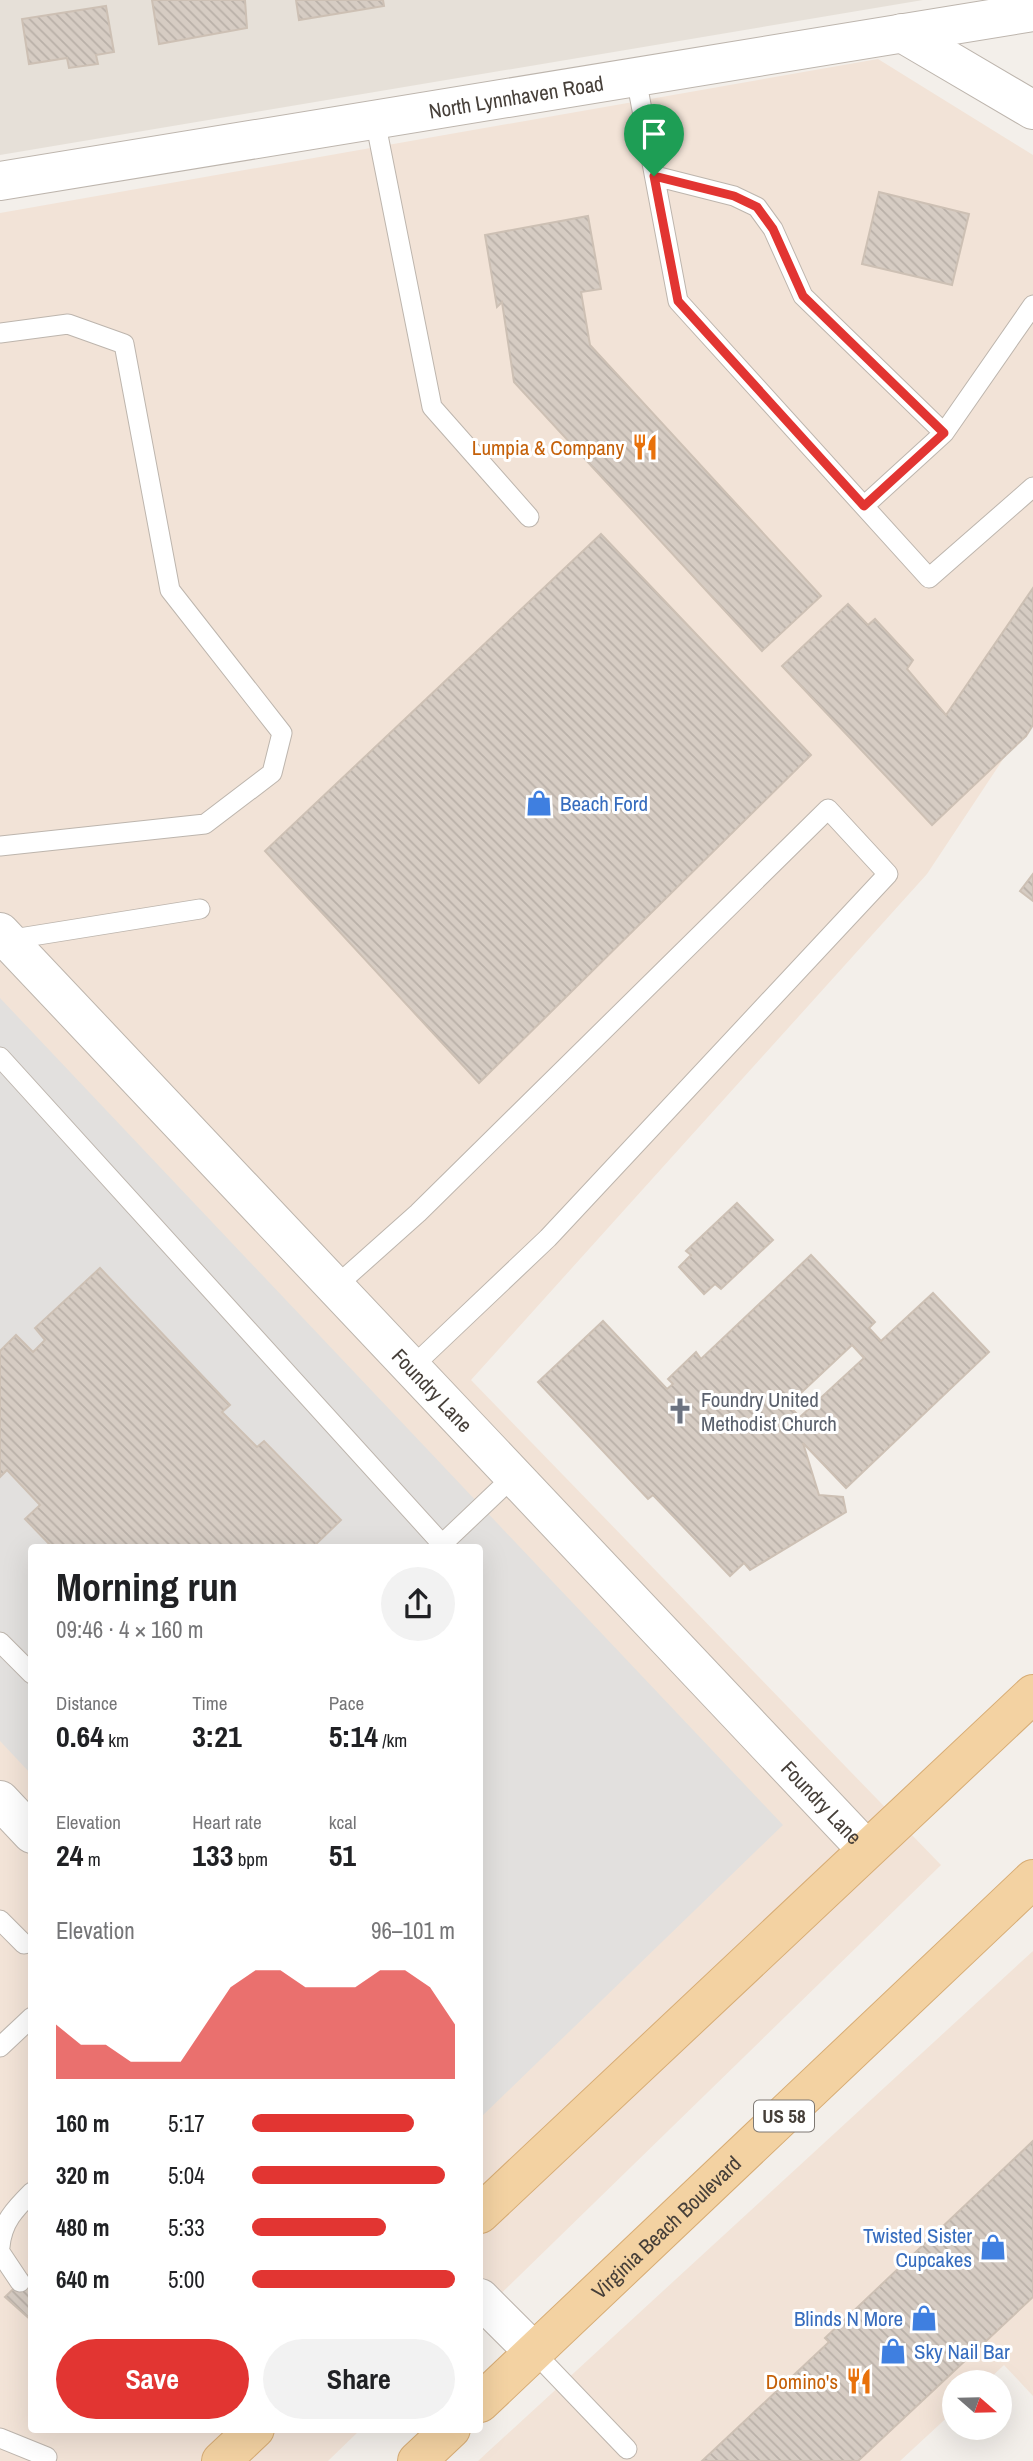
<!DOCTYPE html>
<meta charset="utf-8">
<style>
body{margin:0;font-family:"Archivo Narrow",sans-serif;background:#f2f2f2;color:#202124;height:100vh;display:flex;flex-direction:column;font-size:26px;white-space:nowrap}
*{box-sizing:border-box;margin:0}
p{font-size:23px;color:#757577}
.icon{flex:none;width:38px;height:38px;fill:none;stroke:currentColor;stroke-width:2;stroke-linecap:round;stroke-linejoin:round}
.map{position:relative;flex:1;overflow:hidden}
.panel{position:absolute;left:28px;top:1544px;width:455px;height:889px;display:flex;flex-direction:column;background:#fff;border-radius:7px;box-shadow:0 7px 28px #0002}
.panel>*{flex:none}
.needle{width:46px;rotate:110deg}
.tools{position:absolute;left:942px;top:2370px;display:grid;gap:14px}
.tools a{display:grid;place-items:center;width:70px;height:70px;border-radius:50%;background:#fff;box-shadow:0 7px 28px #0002;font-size:35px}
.pin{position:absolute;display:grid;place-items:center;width:60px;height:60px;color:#fff;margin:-72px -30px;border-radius:50% 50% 50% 0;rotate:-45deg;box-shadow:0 0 7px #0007}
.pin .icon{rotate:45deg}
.round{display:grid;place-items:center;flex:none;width:74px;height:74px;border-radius:37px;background:#f2f2f2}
.overview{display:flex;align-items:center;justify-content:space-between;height:119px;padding:0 28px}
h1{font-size:38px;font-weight:700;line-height:52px}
.stats{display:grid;grid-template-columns:repeat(3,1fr);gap:10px;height:119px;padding:7px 28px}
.stats div{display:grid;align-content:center}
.stats b{font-size:30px;font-weight:700}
.stats small{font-size:19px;font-weight:400}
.stats p{font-size:19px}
.chart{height:196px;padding:14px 28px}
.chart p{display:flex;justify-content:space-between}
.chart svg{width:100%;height:126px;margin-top:7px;fill:#e23532;opacity:.7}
.primary-button{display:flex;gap:14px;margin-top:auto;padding:14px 28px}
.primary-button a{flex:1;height:80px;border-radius:42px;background:#e23532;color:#fff;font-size:28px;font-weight:700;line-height:80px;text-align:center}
.primary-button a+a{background:#f2f2f2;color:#202124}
ul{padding:0 28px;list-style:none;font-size:23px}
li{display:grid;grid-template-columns:112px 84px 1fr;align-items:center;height:52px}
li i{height:18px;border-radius:9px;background:#e23532}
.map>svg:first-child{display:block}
</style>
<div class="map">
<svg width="1033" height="2461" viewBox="0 0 1033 2461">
<defs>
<pattern id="building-back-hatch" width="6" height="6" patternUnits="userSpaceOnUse" patternTransform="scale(1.75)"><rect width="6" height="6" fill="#d6ccc3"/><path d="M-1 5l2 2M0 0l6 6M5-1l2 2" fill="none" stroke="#b9b0a8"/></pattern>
</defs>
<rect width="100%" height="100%" fill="#f3efea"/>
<path fill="#e6e0d8" d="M0,0h923l-923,155z"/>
<path fill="#f2e3d7" d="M878,59l155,96v559l-106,160 -456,506 470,485 -461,449v-767h-448v882h329l-33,32h-328v-2248z
M1033,1951v445l-29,-31 -18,17h-32v29l-54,50h-422z"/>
<path fill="#e2e0de" d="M0,998l783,827 -303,293v-571h-448l-1,227 -31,-33z"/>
<path fill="url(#building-back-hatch)" stroke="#cdc0b4" stroke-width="2" fill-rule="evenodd" d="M152,0h93l2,28 -88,16z
M296,0h87l1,6 -85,14z
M106,6l8,46 -18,3 2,9 -29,4 -2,-10 -38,6 -7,-45z
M879,192l90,22 -17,71 -90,-21z
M588,216l13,73 -20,3 9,53 231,251 -59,55 -248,-269 -12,-80 -5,5 -12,-72z
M601,534l210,221 -332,328 -214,-232z
M1033,588v137l-7,11 -94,89 -150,-159 66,-62 20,21 7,-6 38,41 -6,9 39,46z
M1033,874v27l-13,-10z
M737,1203l36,37 -52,49 -6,-5 -11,10 -25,-27 12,-12 -5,-4z
M811,1255l64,67 -6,6 12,13 52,-48 56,59 -143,136 -43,-45 16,52 24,2 3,15 -96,58 -6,-7 -14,13 -77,-81 -5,4 -110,-117 65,-61 64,68 6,-5 -5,-5 28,-27 5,7zM852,1345l12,13 -64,59 -12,-12z
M100,1268l130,137 -8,7 35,35 7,-6 77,79 -28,27h-261l-27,-28 15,-14 -33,-35 -7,7v-126l16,-16 17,17 12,-12 -10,-12z
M1033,2141v156l-175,164h-156l127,-119 -4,-4z
M32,2271v50l-27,-24z"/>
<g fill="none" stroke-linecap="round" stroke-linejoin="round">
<g stroke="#bdb5ad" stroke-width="21">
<path id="service" d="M636,78l42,223 251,277 104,-91
M375,120l57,287 97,110
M655,176l79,20 23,11 16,22 30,67 141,137 89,-128
M0,333l68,-9 56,20 46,246 112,143 -10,40 -67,51 -205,22
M864,506l80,-73
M7,940l193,-31
M0,1057l442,487
M335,1287l83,-74 410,-404 60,65 -340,364 -137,130
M439,1547l75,-71
M0,1642l32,32
M0,1920l24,24
M0,2047l32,-30
M0,2247c2,-25 15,-38 32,-55
M0,2252l20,30
M534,2352l93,97
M0,2438l47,19"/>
</g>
<g stroke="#bdb5ad" stroke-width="40">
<g id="minor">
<path d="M902,33l131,77"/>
<path id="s1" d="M0,932l866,917"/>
<path d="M0,1800l32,34"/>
<path d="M480,2298l54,54"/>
</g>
</g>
<g stroke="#bdb5ad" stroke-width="40">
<g id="tertiary">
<path id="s2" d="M0,181l1033,-169"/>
</g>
</g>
<g stroke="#d7ac74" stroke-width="40">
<g id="primary">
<path d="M480,2214l553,-520"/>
<path id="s3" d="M480,2403l553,-524"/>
<path d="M221,2461l34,-32"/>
<path d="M417,2461l34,-32"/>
</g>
</g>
<use href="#service" stroke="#fff" stroke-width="19"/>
<use href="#minor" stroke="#fff" stroke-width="38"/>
<use href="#tertiary" stroke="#fff" stroke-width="38"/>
<use href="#primary" stroke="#f3d2a2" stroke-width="38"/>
</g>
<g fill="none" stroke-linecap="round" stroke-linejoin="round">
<g stroke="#fff" stroke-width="14">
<path id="route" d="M654,176l80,20 23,11 16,22 30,67 141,137 -80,73 -186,-205z"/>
</g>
<use href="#route" stroke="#e23532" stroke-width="9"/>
</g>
<defs>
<g id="restaurant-bare" transform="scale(2.1)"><path d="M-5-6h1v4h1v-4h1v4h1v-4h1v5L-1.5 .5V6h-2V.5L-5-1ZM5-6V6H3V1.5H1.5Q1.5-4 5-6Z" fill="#e8710a" stroke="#fff" stroke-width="2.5" paint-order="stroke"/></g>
<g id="shop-bare" transform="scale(2.1)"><path d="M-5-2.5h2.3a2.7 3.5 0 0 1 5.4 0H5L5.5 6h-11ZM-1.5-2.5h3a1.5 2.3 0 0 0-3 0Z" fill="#3f7fe0" stroke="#fff" stroke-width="2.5" paint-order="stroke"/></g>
<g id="church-bare" transform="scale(2.1)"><path d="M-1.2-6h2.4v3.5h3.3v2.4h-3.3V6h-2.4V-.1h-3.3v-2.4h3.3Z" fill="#6b7280" stroke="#fff" stroke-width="2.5" paint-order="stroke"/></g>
</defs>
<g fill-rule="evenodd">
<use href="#restaurant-bare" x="645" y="447"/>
<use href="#shop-bare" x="539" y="803"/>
<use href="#church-bare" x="680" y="1411"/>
<use href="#shop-bare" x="993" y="2247"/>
<use href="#shop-bare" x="924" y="2318"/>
<use href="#shop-bare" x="893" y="2351"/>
<use href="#restaurant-bare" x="859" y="2381"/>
</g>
<g text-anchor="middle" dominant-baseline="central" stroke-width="6" stroke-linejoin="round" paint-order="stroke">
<rect fill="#fff" stroke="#7e7974" stroke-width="2" x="754" y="2100.5" width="60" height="31" rx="5"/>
<g font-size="19" font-weight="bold" fill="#463f39">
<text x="784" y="2116">US 58</text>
</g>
<g font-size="21" fill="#463f39" stroke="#fff">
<text stroke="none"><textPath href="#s2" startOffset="523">North Lynnhaven Road</textPath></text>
<text stroke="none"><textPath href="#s1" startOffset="630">Foundry Lane</textPath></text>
<text stroke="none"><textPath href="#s1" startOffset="1197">Foundry Lane</textPath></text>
<text stroke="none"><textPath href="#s3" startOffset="256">Virginia Beach Boulevard</textPath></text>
</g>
<g font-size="21" fill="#c56008" stroke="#fff" text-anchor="end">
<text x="624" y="447">Lumpia &amp; Company</text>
<text x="838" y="2381">Domino's</text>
</g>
<g font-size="21" fill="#366cbe" stroke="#fff" text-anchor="start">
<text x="560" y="803">Beach Ford</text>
<text x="972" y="2235" text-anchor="end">Twisted Sister<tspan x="972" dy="24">Cupcakes</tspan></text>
<text x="903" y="2318" text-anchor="end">Blinds N More</text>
<text x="914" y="2351">Sky Nail Bar</text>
</g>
<g font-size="21" fill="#5b616d" stroke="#fff" text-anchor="start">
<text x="701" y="1399">Foundry United<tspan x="701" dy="24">Methodist Church</tspan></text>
</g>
</g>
</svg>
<div class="tools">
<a><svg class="needle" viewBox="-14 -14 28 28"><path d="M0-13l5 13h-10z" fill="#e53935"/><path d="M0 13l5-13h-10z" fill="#757577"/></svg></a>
</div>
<div class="pin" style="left:654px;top:176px;background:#1e9e55"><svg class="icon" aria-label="arrive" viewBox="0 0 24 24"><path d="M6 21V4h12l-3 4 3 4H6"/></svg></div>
<section class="panel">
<div class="overview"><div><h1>Morning run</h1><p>09:46 · 4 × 160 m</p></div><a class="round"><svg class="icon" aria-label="share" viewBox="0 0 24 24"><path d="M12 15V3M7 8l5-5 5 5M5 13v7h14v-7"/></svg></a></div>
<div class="stats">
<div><p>Distance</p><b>0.64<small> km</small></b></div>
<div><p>Time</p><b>3:21</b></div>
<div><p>Pace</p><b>5:14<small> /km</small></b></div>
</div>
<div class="stats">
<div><p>Elevation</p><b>24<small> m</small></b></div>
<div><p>Heart rate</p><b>133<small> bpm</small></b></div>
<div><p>kcal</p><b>51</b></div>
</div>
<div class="chart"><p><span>Elevation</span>96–101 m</p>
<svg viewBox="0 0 160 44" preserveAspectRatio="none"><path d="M0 44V25L10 32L20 32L30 38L40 38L50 38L60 25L70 12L80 6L90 6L100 12L110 12L120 12L130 6L140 6L150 12L160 25V44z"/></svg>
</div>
<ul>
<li><b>160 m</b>5:17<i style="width:80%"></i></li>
<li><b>320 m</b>5:04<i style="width:95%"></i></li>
<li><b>480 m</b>5:33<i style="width:66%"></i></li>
<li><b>640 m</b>5:00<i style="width:100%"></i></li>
</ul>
<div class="primary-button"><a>Save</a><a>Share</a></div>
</section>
</div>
